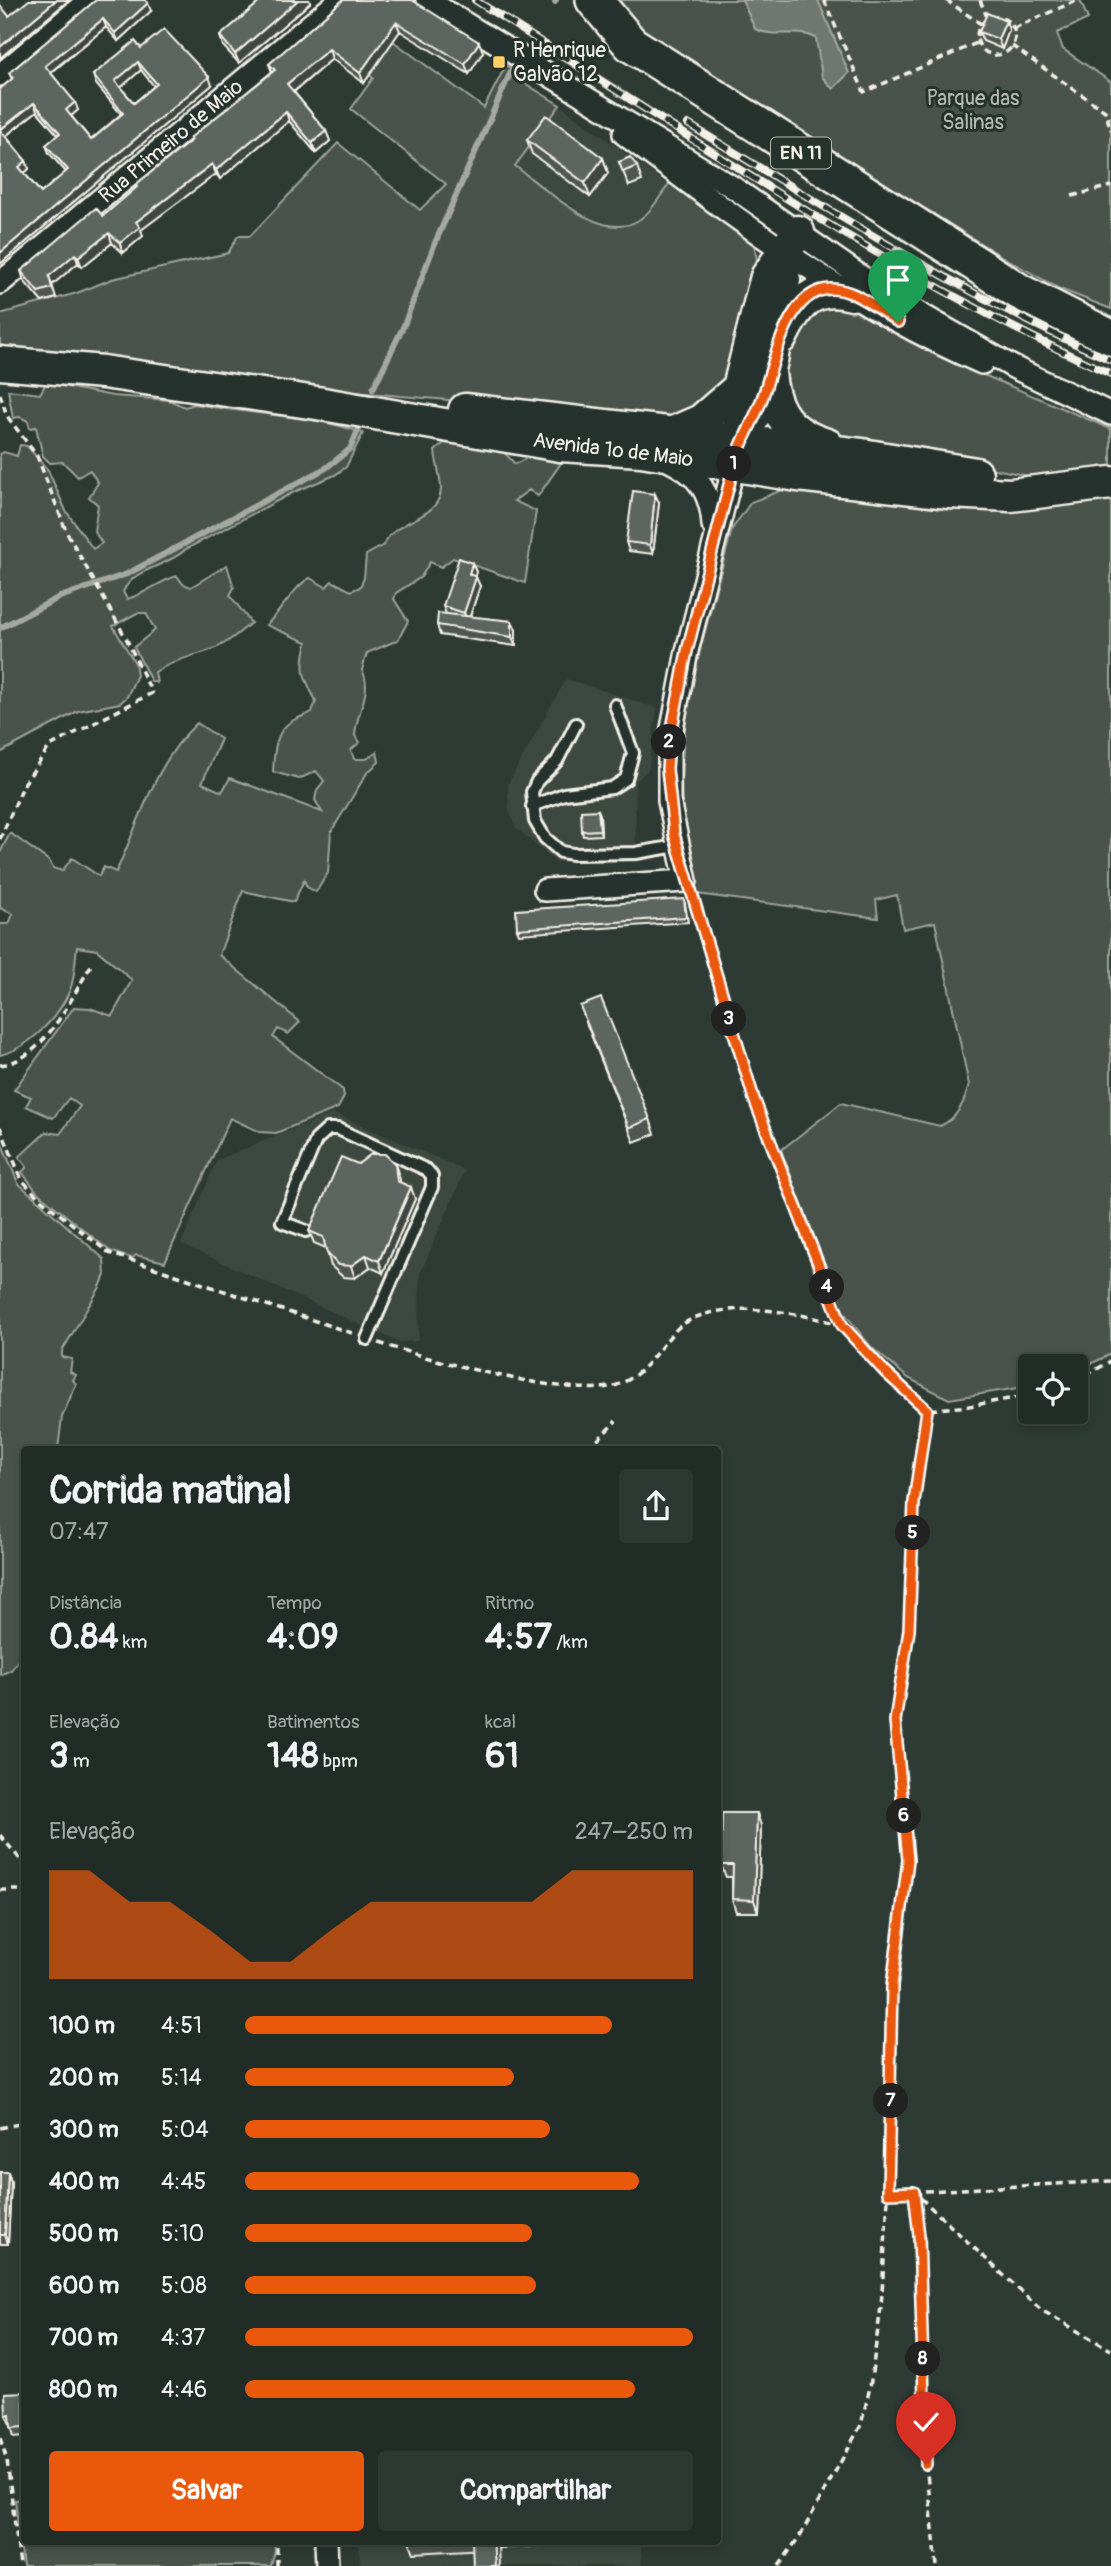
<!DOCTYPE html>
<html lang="pt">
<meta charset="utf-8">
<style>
body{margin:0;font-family:Pangolin,sans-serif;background:#2e3833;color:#f1f3f6;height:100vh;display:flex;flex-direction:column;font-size:26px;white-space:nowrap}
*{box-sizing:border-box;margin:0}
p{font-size:23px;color:#a2a7a7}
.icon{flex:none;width:38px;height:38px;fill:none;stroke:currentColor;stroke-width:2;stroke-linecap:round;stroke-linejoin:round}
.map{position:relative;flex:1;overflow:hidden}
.side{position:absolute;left:21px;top:1446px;width:700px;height:1099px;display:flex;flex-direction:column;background:#222c27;border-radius:7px;box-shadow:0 4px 10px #0003,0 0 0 2px #3f4844}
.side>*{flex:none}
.buttons{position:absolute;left:1018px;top:1354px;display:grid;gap:14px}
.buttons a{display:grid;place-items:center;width:70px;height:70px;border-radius:7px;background:#222c27;box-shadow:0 4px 10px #0003,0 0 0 2px #3f4844;font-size:35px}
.pin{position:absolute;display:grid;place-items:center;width:60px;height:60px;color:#fff;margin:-72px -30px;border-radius:50% 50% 50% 0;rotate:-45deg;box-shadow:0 0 7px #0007}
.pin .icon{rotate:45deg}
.km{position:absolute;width:35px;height:35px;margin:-18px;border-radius:50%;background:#222;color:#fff;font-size:19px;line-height:35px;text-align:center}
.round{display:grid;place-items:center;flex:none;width:74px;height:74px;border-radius:7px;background:#2e3833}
.head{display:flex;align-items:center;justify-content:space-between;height:119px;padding:0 28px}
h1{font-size:38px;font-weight:700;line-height:52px}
.figures{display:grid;grid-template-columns:repeat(3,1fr);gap:10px;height:119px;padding:7px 28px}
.figures div{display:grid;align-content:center}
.figures b{font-size:35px;font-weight:700}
.figures small{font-size:19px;font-weight:400}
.figures p{font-size:19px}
.chart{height:196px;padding:14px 28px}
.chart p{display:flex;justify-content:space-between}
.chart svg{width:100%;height:126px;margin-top:7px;fill:#ea580c;opacity:.7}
.button{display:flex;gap:14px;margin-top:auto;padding:14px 28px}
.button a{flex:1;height:80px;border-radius:7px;background:#ea580c;color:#fff;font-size:28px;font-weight:700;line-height:80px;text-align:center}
.button a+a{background:#2e3833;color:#f1f3f6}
ul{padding:0 28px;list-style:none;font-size:23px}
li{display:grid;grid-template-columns:112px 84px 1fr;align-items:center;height:52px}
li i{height:18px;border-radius:9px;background:#ea580c}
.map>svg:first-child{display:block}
</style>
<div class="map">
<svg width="1111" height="2566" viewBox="0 0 1111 2566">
<rect width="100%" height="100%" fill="#2e3b34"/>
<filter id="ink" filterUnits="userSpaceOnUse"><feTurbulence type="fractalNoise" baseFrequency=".0143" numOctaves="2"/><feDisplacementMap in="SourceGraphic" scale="14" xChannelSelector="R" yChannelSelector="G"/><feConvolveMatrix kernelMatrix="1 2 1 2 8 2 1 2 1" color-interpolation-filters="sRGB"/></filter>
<g filter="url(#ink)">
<path fill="#3c4841" d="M560,105l108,80 -30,36 -21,7 -18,-3 -85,-59z
M566,679l91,29 -8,60 -14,15 1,79h-80l-40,-34 -7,-17 -1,-27z
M333,1113l132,57 -45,104 -2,67 -19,1 -218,-98 36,-84z
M359,2541h281l2,25h-282z"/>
<path fill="#48524c" stroke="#9ea29a" stroke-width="2" d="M613,0h467l8,19 -31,14 6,16 48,33v227l-51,-20 -59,-33 -334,-209 -31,-22z
M393,41l91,67 22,-43 13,9 -1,5 42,26 -45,61c29,21 85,77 122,55 14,-8 23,-25 32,-37l6,-1 73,53 6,9 4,20 -35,125 -42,30 -361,-31 -320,-42v-33l77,-21 35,-14 116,-26 10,-17h12l88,-93 82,67 26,-26 -95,-75 22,-31 -16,-12 27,-13z
M836,299l136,71 139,59v40l-65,8 -22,-2 -223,-46 -19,-49 16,-57z
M46,383l67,13 56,4 16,7 10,-3c56,11 113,10 168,29l-17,34 -11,8 -41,17 -108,57c-18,18 -52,18 -63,43l4,7c19,-5 32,-18 50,-23l6,8 8,3 36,-22 7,23 -4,7 21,28c-13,11 -27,23 -43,28 -19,6 -36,10 -53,21l2,11 -6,-2 -17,-34 21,-17 -9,-17h-9l-24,13 22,37 2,12 -10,22 -7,6 -42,8 -78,42v-299l4,-2 13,4 3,-11 7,1 21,24 18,41 27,38 9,-6 -8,-12 4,-26 -9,-8 9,-14 -8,-13 -12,7 -15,-15 -13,1 -7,-7 -7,-29 -6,1 -2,-7 -8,-4 -7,1 -5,-28 32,4z
M444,443l58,7 13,14 20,-10 26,9 -23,33 -9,-6 -15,11 22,10 -11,72 -72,-25 -12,9 -11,-5 -9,15 -25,16 -2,6 14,22 -10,19 -31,13 -5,17c12,22 -7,43 -7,66l5,6 -9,8 3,9h12l11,-7 2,10 -12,11 -36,59 -3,41 -12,19 -9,-5 -3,-7 -10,22 -51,-11 -24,64 81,67 -12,12 -10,-5 -5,8 70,53 1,7 -6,11 -62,25 -16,-1 -30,-14 -65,144 -29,-7 -3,3 -6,-1 -17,-6 -72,-58 -16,-21 5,-5 -8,-10 27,-25 14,2 20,-28 -11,-8 -16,20 -27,-12 5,-9 -17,-7 60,-83 16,1 22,8 20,-36 -35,-30 -20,-3c-2,13 -2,31 -7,43 -11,27 -42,59 -70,65v-131h9l4,-10 -13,-6v-55l10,-20 39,28 4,7 9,3 10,-13 27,18 5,-9 12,5c24,-51 39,-110 81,-149l24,16 -19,44 20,9 8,-14 92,34 -7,-12 2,-10 7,-9 -8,-10 -17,8 -26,-7c1,-17 1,-41 19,-51 7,-4 13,-5 20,-9l4,-11c-13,-25 -16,-31 -9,-59l-41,-17c14,-12 30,-41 44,-47l16,9 6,-6 19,10 9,-4 4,-9 2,-23 18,-10c9,-26 56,-25 57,-56 0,-11 -5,-26 -6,-38z
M785,489l261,19 65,-8v854l-35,17v-4h-45v19l-82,13 -41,-21 -36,-30 -30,-38 -61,-160 60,-47 99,23c18,-8 24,-23 29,-41l-34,-163 -32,7 -6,-34 -21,5 2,18 -181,-24c-39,-132 3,-238 35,-365l19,-27z
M0,1139l18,44 86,76 1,16 -5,12 -38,64v6l10,2 -2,13 6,3 -3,5 3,4 -14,33 -4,32h-34v204l-13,17 -11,5z
M24,2499v42h250l1,10 -4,15h-248l-8,-66z"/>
<path fill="#6f7770" stroke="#a4a8a0" stroke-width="2" d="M742,0h76l31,73 -16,16 -11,-12 -6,-39c-20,-10 -41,1 -61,-9z"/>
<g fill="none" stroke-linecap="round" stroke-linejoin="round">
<path stroke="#a4a8a0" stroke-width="6" d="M555,2l1,-2
M373,389l31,-64 31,-82 77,-174
M0,628l60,-31 67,-23 199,-106 24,-19 10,-23"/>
<g stroke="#f4f1e8" stroke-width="16">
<path id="lane" d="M576,724l-19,37 -20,20 -5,11 3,29 10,17 16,14 12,2 63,-1 41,-7
M532,806l32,-12 48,-6 14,-9 7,-26 -18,-48
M306,1231l-24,-9 34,-82 12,-11h10l89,41 5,6v11l-65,152"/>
</g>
<g stroke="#f4f1e8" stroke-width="26">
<g id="street">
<path d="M427,0l307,188 155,108 124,71 98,47"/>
<path d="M0,75l89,-75"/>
<path d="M624,134c112,85 228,173 358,229"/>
<path id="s1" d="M0,283l340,-283"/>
<path d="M670,461c29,14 41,32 43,64"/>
<path d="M545,890l141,-9 -17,-80v-57l18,-93 47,-186"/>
<path d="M326,2541l1,25"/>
</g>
</g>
<g stroke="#f4f1e8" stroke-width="37">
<path id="secondary" d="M781,337c16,-33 31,-54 71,-43
M0,363l103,9 214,31 243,42 81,5 157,25 151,17 62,3 100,-12
M769,372c3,40 20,62 58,73
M465,410l397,45 114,19
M671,434l30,-13 38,-33
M741,440c30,-50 35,-105 43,-161
M740,442l-1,-54 23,-92 5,-19 31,-45"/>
</g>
<g stroke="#f4f1e8" stroke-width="40">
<path id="primary" d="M594,0l37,44 389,248 91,46"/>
</g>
<path stroke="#f4f1e8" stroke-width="3.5" stroke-dasharray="7 5" stroke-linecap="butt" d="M824,0l40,92 113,-49
M946,0l35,24
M980,0l7,17
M977 36a19 19 0 1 1 38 0a19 19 0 1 1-38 0Z
M1014,28l64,-28
M1012,46l93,65 6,19
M1072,196l39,-10
M0,394l7,22 30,40 30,77 60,107 25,53 -102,53 -26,38 -24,55
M692,899l62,200 88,226 43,47 42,38 42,-4 62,-11
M0,1065c45,-5 70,-66 92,-101
M0,1127l22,53 17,18 70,55 246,81
M379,1343c48,16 183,53 230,44 31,-6 44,-32 64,-54 34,-39 125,-21 169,-8
M1076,1381l35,-20
M589,1449l27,-28
M0,1835l24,29
M0,1890h24
M0,2128l24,-5
M889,2193l222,-12
M0,2438l7,22 13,106
M277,2566v-25
M779,2566l22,-32 60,-109 9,-38 11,-80 9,-139 2,-182 16,-126 -13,-139 14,-91 5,-128 13,-92
M937,2566l-11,-102 -7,-228 -5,-44 127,118 70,40"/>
<use href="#lane" stroke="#26332d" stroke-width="10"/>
<use href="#street" stroke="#26332d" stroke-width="21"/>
<use href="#secondary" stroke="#26332d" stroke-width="32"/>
<use href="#primary" stroke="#26332d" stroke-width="35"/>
<g stroke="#f4f1e8" stroke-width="8">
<path id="rail" d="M475,0c208,131 411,274 636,374
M688,124c138,84 275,171 423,236"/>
</g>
<use href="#rail" stroke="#26332d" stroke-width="5" stroke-dasharray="16" stroke-linecap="butt"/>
</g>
<path fill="#4f5751" stroke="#f4f1e8" stroke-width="2" fill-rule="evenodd" d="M262,0h47l1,3 -71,60 -16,-17 -3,-10z
M343,0l140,52 -14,22 -69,-43 -36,52 -32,-24 -38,33 32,39 4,10 -14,12 -27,-32 -69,58 -4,-5 -75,56 2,6 -20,17 -11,-10 -30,24 -4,-4 -26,22 4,13 -14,4 -18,-21 -3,-10 82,-55 34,-28 -2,-3 56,-44 -1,-3 82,-66 -3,-8z
M94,2l57,9 -33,30 -12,-14 -55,46 27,37 -7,6 20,24 30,-26 -25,-30 -3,-9 48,-27 71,37 -212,179v-175l12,-10 -3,-6zM141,70l13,16 -20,17 -14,-15zM37,111l21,24 -12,10 3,8 17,19 -25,21 -17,-20 5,-4 -3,-8 -20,-25z
M1006,21l3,9 -7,19 -19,-8 -4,-9z
M527,140l76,18 5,15 -18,24 -58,-43z
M619,162l18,4 5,15 -13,5z
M659,503l-6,51 -24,-3 -3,-9z
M472,563l4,9 -2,4 6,10 -10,30 46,14v16l-76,-11 -3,-10 9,-11 -3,-8z
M598,810l2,5 1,20 -18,1 -1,-5z
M685,903l3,19 -169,12 -2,-5z
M585,1020l65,99 5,15 -21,8z
M358,1164l41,12 1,6 15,17 -32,74 -13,-6 -15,11 -12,-1 -12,-11 -5,-18 -12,-5 -5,-12z
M761,1826l-3,86h-22l-4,-13v-22h-6l-5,-12z
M0,2172h8l3,10 -3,62h-8z
M24,2392v44l-10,1 -3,-13h-1l-4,-9z
M409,2541h151v4l-146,8z"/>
<path fill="#404742" stroke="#f4f1e8" stroke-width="2" d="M56,0h13l-69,58v-11z
M298,0h11l1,3 -71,60 -4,-9z
M148,3l3,8 -33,30 -3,-8z
M103,19l3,8 -58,47 -3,-8z
M1006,21l3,9 -7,19 -4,-10z
M396,22l4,9 -36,52 -4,-10z
M479,42l4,10 -14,22 -4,-10z
M329,49l3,10 -41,35 -4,-10z
M138,62l3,8 -23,20 -3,-9z
M209,77l3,8 -212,179v-11z
M75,102l3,8 -9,8 -3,-8z
M34,103l3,8 -34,27 -3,-8z
M286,112l3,9 -69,58 -4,-9z
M326,131l4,10 -14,12 -4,-10z
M603,158l5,15 -18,24 -5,-14z
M26,161l3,8 -7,6 -3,-8z
M212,164l4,10 -75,56 2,6 -20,17 -3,-10 16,-21z
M109,233l3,10 -30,24 -4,-10z
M75,254l3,9 -26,22 4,13 -7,-22z
M655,494l4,9 -6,51 -3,-9z
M472,563l4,9 -4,12 -3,-10z
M476,577l4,9 -12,36 -4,-9z
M512,621l4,9v16l-4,-9z
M598,810l2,5 1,20 -1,-5z
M395,1164l4,12 3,17 -5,-12z
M411,1187l4,12 -32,74 -4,-12z
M366,1255l4,12 -15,11 -4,-12z
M757,1813l4,13 -3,86 -4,-12z
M8,2172l3,10 -3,62 -3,-9z
M493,2541h2l3,7 1,18h-4z"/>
<path fill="#5c655e" stroke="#f4f1e8" stroke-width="2" fill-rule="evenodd" d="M29,0h27l-56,47v-42l9,11z
M96,0h49l3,3 -33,30 -12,-14 -58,47 30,36 -9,8 25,30 32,-27 -30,-38 42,-34 6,7 23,-19 45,48 -209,176v-164l13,-11 -4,-5zM138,62l19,22 -23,19 -19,-22zM34,103l26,30 -14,12 22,25 -27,23 -22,-26 7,-6 -26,-31z
M262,0h36l-63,54 -15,-18z
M343,0h69l67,42 -14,22 -69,-42 -36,51 -31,-24 -42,35 39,47 -14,12 -26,-31 -70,58 -4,-6 -76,58 4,5 -20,16 -11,-10 -31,24 -3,-3 -26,22 3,12 -14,4 -17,-21 75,-63 7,8 34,-29 -2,-2 57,-45 -2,-2 85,-68 -6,-6z
M987,13l19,8 -8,18 -19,-7z
M546,115l57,43 -18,25 -58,-43z
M630,157l7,9 -14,6 -4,-10z
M633,491l22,3 -5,51 -24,-3z
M459,558l13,5 -3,11 7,3 -12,36 -21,-7z
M438,613l74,8v16l-75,-12z
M598,810l2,20 -18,1 -1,-20z
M684,899l2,18 -169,12 -1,-19z
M601,998l49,121 -21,9 -49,-122z
M371,1154h14l10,10 2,17 14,6 -32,74 -13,-6 -15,11 -13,-1 -11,-12 -4,-16 -14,-6 32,-74 17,7z
M722,1813h35l-3,87 -22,-1 1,-34h-12z
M0,2172h8l-3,63h-5z
M24,2392v35l-13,1 -1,-14 -4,1 -1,-22z
M472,2541h21l2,25h-22z"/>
</g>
<g fill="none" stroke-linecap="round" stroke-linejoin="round" filter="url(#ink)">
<g stroke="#fff" stroke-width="14">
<path id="route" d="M898,322c-14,-9 -29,-21 -45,-28 -63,-27 -77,64 -90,102 -8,24 -22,44 -29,69l-47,186 -18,93 -2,25 7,65 80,265 88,226 43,47 42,38 -13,92 -5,128 -14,91 13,139 -16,126 -4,207 26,-1 5,44 7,228"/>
</g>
<use href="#route" stroke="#ea580c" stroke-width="9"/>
</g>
<rect fill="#ffd166" stroke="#26332d" stroke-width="2.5" x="492" y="55" width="14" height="14" rx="3.5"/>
<g text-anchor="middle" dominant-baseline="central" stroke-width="6" stroke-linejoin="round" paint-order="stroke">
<rect fill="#26332d" stroke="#b6b8b0" stroke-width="2" x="771" y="137.5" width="60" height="31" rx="5"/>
<g font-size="19" font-weight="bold" fill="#f4f1e8">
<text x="801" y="153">EN 11</text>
</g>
<g font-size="21" fill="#f4f1e8" stroke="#26332d" text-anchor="start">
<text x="513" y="50">R Henrique<tspan x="513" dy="24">Galvão 12</tspan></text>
</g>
<g font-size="21" fill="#b8b9b1" stroke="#26332d">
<text x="973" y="98">Parque das<tspan x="973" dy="24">Salinas</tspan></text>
</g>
<g font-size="21" fill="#f4f1e8" stroke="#26332d">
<text stroke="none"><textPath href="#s1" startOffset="222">Rua Primeiro de Maio</textPath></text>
<text transform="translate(613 450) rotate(7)">Avenida 1º de Maio</text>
</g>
</g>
</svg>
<div class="buttons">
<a><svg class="icon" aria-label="locate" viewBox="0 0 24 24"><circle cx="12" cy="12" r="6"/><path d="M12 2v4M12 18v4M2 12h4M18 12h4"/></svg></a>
</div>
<div class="pin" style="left:898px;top:322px;background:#1e9e55"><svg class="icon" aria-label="arrive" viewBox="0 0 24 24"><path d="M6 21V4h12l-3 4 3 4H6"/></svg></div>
<div class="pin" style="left:926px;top:2464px;background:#d93025"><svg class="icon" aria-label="check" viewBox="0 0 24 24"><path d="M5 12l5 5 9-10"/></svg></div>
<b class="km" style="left:734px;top:464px">1</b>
<b class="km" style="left:669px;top:742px">2</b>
<b class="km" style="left:729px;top:1019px">3</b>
<b class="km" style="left:827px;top:1287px">4</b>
<b class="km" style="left:913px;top:1533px">5</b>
<b class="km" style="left:904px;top:1816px">6</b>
<b class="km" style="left:891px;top:2101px">7</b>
<b class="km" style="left:923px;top:2359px">8</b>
<section class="side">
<div class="head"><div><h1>Corrida matinal</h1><p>07:47</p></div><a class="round"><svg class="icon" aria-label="share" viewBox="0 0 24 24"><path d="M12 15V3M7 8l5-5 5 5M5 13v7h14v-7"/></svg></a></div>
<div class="figures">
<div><p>Distância</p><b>0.84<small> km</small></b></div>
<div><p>Tempo</p><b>4:09</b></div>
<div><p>Ritmo</p><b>4:57<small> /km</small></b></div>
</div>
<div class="figures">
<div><p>Elevação</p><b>3<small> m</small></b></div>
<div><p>Batimentos</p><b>148<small> bpm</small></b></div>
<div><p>kcal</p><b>61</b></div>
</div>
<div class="chart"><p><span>Elevação</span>247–250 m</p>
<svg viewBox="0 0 160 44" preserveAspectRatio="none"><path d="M0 44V6L10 6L20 17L30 17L40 27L50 38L60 38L70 27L80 17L90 17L100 17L110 17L120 17L130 6L140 6L150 6L160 6V44z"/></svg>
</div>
<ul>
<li><b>100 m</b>4:51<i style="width:82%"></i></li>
<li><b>200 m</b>5:14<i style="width:60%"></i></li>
<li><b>300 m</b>5:04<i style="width:68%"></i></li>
<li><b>400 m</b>4:45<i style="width:88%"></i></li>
<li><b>500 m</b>5:10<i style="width:64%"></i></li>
<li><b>600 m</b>5:08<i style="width:65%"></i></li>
<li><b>700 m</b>4:37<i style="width:100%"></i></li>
<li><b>800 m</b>4:46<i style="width:87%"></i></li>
</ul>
<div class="button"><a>Salvar</a><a>Compartilhar</a></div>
</section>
</div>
